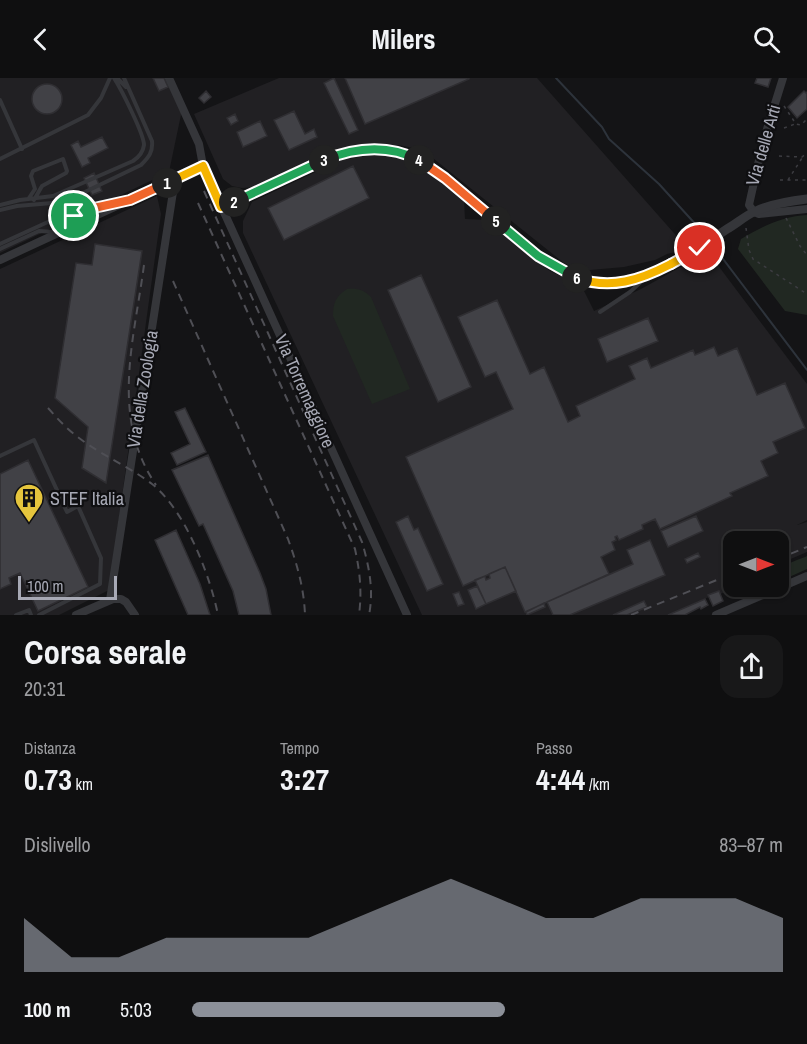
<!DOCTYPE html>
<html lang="it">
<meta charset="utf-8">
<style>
body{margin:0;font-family:"Archivo Narrow",sans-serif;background:#181819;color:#f1f3f6;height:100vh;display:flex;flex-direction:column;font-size:22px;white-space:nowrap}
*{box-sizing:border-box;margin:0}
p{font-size:20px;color:#9b9c9f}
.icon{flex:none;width:33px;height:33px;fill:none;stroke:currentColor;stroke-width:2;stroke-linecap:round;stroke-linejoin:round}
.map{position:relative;height:537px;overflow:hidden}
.sheet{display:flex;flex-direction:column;background:#0f0f10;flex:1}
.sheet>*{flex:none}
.needle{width:39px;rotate:90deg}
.fabs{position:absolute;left:723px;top:453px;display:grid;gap:12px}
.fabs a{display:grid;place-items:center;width:66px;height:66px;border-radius:12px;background:#0f0f10;box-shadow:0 2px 4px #0004,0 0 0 2px #2f2f30;font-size:30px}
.scale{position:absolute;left:18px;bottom:15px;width:99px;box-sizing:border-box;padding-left:6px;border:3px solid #a7a9b5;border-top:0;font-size:16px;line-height:21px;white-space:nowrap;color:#a7a9b5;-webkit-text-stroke:4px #0f0f11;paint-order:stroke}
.pin{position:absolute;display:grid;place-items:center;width:51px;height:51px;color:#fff;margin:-26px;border:3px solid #fff;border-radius:50%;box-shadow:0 2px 6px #0007}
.km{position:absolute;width:30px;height:30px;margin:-15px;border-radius:50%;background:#222;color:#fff;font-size:16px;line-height:30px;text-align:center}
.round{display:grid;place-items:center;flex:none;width:63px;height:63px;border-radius:18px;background:#181819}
.overview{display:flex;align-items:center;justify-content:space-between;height:102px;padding:0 24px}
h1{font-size:33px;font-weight:700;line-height:45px}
.stats{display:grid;grid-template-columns:repeat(3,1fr);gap:9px;height:102px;padding:6px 24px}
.stats div{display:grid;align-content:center}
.stats b{font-size:30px;font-weight:700}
.stats small{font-size:16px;font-weight:400}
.stats p{font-size:16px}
.chart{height:168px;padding:12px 24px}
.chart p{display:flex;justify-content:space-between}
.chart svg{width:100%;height:108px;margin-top:6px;fill:#8c9099;opacity:.7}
ul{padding:0 24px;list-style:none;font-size:20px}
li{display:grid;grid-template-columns:96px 72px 1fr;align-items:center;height:45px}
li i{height:15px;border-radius:8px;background:#8c9099}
header{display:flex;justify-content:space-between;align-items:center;height:78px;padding:0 24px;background:#0f0f10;font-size:27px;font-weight:700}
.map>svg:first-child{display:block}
</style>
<header><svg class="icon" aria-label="back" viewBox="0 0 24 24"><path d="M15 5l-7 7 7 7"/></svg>Milers<svg class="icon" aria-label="search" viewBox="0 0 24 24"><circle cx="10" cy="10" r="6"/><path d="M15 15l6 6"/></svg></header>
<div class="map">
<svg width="807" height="537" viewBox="0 0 807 537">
<rect width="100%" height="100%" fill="#141416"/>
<path fill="#212023" d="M0,0h167l15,32 -13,62 -169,81z
M279,0h258l151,171 -21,5 -12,6 -31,7 -45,4 -15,-8 -135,-108 -16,-7 -14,-3 -46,1 -22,6 -77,35 -12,1 -10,-2 -9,-7 -29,-65z
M378,76l25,3 18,8 23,16 20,19 1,19 23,1 34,30 28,21 31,14 13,26 47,-22 67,-37 99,132v136l-10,5 10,-3v30l-28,12 -1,-22h-44v44l5,1 -19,7 -2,-3 -9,4v2l-41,18h-246l-179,-382v-12l9,-19 89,-42z
M157,118l4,18 -52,376 -50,25h-59v-346z"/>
<path fill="#212822" d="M807,137v100l-22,-4 -47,-62 3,-10c20,-12 42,-23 66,-24z
M347,211c11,-1 17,1 24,8l39,92 -38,15 -39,-88c0,-13 3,-20 14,-27z
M807,478v13l-20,9 -5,-2c-1,-13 15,-15 25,-20z"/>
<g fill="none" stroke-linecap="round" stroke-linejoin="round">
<path stroke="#2d333b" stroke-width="2" d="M556,0l46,49 7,12 50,45 49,54
M711,165l96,127"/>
</g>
<path fill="#414146" stroke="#2f2e32" stroke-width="1.5" d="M153,0h11l4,9 -9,4z
M334,0l24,52 -9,4 -25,-51z
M345,0h124v1l-104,45z
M757,0h14l-3,9 -13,-4z
M32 21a15 15 0 1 1 30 0a15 15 0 1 1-30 0Z
M206,13l5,6 -7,6 -5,-5z
M804,13l2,2 1,-1v17l-10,9 -9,-11z
M294,33l11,23 9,-5 3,8 -28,13 -15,-30z
M235,36l3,7 -7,4 -4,-7z
M260,43l7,15 -24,11 -6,-15z
M102,59l6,11 -20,10 2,5 -8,4 -11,-22 7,-4 3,6z
M353,88l16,32 -85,42 -16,-32z
M94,95l8,18 -10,4 -8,-17z
M95,166l47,7 -36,232 -24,-15 6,-41 -33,-29 21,-135 16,2z
M421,197l50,112 -33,15 -50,-112z
M497,222l33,74 14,-7 24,55 12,-6 -4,-10 59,-27 -6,-13 18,-8 4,10 42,-18 2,5 19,-8 4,9 19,-8 20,47 28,-12 20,45 -32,14 5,11 -17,8 7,15 -38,17 2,3 -72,33 -5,-10 -13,6 1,4 -24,11 -2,-4 -2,1 1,3 -4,2 3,8 -14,7 8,17 -84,38 -20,-45 -42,19 -57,-129 107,-48 -17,-37 -11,5 -27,-60z
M648,240l10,23 -51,21 -9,-23z
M185,330l21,44 -29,13 -6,-12 19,-9 -15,-32z
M208,377l52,118 6,16 5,26h-32l-6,-24 -30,-67 -4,2 -27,-56z
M28,382l60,127 -50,24 -18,-38 -11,5 2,6 -11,5v-115z
M408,438l6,14 4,-2 25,56 -16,7 -31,-69z
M696,438l7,15 -35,16 -7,-16z
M176,452l24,54 10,31h-22l-33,-75z
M650,462l15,35 -95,40h-17l-6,-13 86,-38 -6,-14z
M698,475l2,4 -13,6 -2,-4z
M505,489l11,24 -30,13 -11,-24 10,-4 1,4 4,-2 -1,-4z
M477,508l9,18 -10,5 -8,-19z
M719,513l4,10 -10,5 -5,-11z
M459,514l5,12 -6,2 -5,-12z
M705,521l3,6 -7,4 -1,-2 -15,8h-17z
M644,523l3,6 -20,8h-14z
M544,525l1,4 -18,8 -1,-3z"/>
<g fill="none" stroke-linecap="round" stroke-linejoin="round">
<path stroke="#3c3c41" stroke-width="1.5" stroke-dasharray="3 4.5" stroke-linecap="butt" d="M784,28l12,18 5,1 6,-6
M784,50l11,-4
M779,78l23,1 5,-4
M780,102h27
M788,102l14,-22
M786,140l14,28 7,9
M746,150l3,22 4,9 54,35"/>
<path stroke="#35363a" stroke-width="4" d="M117,0l9,9
M0,22l22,49
M0,81l88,-44 13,-17 9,-20
M29,120l6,-9 -4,-13 2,-5 30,-12 4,12 -1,2 -24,13 -8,14
M0,127l20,-5 33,-4 80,-35c6,-4 10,-8 11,-16 0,-11 -23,-56 -30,-67
M0,132l17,-4 47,-4 77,-37c8,-8 12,-13 11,-24l-28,-63
M0,166l50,-23 68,-19
M0,171l39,-18 16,1
M600,234l30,-20 15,-14
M0,378l34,-16 33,72 11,-6 23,52 -1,26 -61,31
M16,537l13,-5 2,5"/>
<path stroke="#35363a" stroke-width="8" d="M169,0l30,66 4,22 204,449
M783,0l-20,64 -14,63 5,7 5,2 48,-5
M0,182l203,-94
M110,522l65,-421
M76,537l37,-16h8l5,3 9,13
M716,537l91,-39"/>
<path stroke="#35363a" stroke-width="9" d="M221,129c24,-10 47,-21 71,-32 45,-21 86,-40 133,-12 36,22 66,55 99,82 21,17 47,36 76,38 47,3 90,-29 127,-54 9,-5 18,-13 27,-17 16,-8 36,-11 53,-13"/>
<path stroke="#4f4f55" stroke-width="2" stroke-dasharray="8 6" stroke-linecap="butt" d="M204,113l158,351c7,24 12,48 7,73
M198,125l157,346c5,23 7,43 4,66
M144,187c-10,76 -34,152 12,220
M173,203l115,258c9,25 16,49 17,76
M48,330c8,9 16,18 26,26 24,20 53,31 78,50 33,26 58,91 66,131
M778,481l29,-12
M631,537l103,-42"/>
</g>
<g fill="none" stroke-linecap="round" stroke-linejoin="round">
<g stroke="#fff" stroke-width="12">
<path id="split-1" d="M74,138l20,-8 36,-8 37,-17"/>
</g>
<g stroke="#fff" stroke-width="12">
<path id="split-2" d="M167,105l36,-17 18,41 13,-5"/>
</g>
<g stroke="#fff" stroke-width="12">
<path id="split-3" d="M234,124l90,-42"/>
</g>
<g stroke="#fff" stroke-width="12">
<path id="split-4" d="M324,82c32,-13 64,-16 95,0"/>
</g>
<g stroke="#fff" stroke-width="12">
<path id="split-5" d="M419,82l26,18 51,43"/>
</g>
<g stroke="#fff" stroke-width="12">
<path id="split-6" d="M496,143l42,35 39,22"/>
</g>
<g stroke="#fff" stroke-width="12">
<path id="split-7" d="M577,200c34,12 63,2 94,-14"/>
</g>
<g stroke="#fff" stroke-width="12">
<path id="split-8" d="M671,186l29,-16"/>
</g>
<use href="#split-1" stroke="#f0652b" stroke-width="8"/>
<use href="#split-2" stroke="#f5b400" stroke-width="8"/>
<use href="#split-3" stroke="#22a559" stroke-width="8"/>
<use href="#split-4" stroke="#22a559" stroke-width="8"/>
<use href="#split-5" stroke="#f0652b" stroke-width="8"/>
<use href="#split-6" stroke="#22a559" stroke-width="8"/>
<use href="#split-7" stroke="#f5b400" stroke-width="8"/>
<use href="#split-8" stroke="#f5b400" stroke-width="8"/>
</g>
<defs>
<g id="building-pin" transform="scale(1.5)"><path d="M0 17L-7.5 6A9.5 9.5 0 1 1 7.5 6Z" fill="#e5c53d" stroke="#0f0f11"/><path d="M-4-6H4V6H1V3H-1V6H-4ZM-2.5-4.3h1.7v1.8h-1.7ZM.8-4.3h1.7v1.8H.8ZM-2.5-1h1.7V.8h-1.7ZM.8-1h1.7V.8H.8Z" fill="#111"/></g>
</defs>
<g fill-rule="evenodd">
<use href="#building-pin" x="29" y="420"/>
</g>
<g text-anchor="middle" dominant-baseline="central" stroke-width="4.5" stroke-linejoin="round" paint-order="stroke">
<g font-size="18" fill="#a7a9b5" stroke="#0f0f11">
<text transform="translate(763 67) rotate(-74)">Via delle Arti</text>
<text transform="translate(142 311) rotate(-81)">Via della Zoologia</text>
<text transform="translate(305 313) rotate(66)">Via Torremaggiore</text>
</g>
<g font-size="18" fill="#a7a9b5" stroke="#0f0f11" text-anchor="start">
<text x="50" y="420">STEF Italia</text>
</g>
</g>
</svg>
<div class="fabs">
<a><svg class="needle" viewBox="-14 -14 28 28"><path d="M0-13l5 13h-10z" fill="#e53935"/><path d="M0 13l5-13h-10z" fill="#9b9c9f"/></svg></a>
</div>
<div class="scale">100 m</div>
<div class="pin" style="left:74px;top:138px;background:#1e9e55"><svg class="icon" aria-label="arrive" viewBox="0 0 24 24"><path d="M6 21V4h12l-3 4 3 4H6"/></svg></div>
<div class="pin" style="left:700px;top:170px;background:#d93025"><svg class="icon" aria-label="check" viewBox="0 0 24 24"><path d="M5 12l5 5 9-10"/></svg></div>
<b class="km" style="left:167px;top:105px">1</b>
<b class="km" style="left:234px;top:124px">2</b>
<b class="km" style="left:324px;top:82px">3</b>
<b class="km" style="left:419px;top:82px">4</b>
<b class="km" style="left:496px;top:143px">5</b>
<b class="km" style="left:577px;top:200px">6</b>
</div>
<section class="sheet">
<div class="overview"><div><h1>Corsa serale</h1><p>20:31</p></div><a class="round"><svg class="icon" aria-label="share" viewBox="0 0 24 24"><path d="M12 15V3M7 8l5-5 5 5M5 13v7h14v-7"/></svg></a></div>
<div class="stats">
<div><p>Distanza</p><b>0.73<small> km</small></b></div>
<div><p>Tempo</p><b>3:27</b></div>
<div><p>Passo</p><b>4:44<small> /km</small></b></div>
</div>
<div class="chart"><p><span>Dislivello</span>83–87 m</p>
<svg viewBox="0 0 160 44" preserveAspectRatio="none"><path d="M0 44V22L10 38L20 38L30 30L40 30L50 30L60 30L70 22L80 14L90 6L100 14L110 22L120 22L130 14L140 14L150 14L160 22V44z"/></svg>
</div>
<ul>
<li><b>100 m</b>5:03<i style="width:53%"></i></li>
</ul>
</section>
